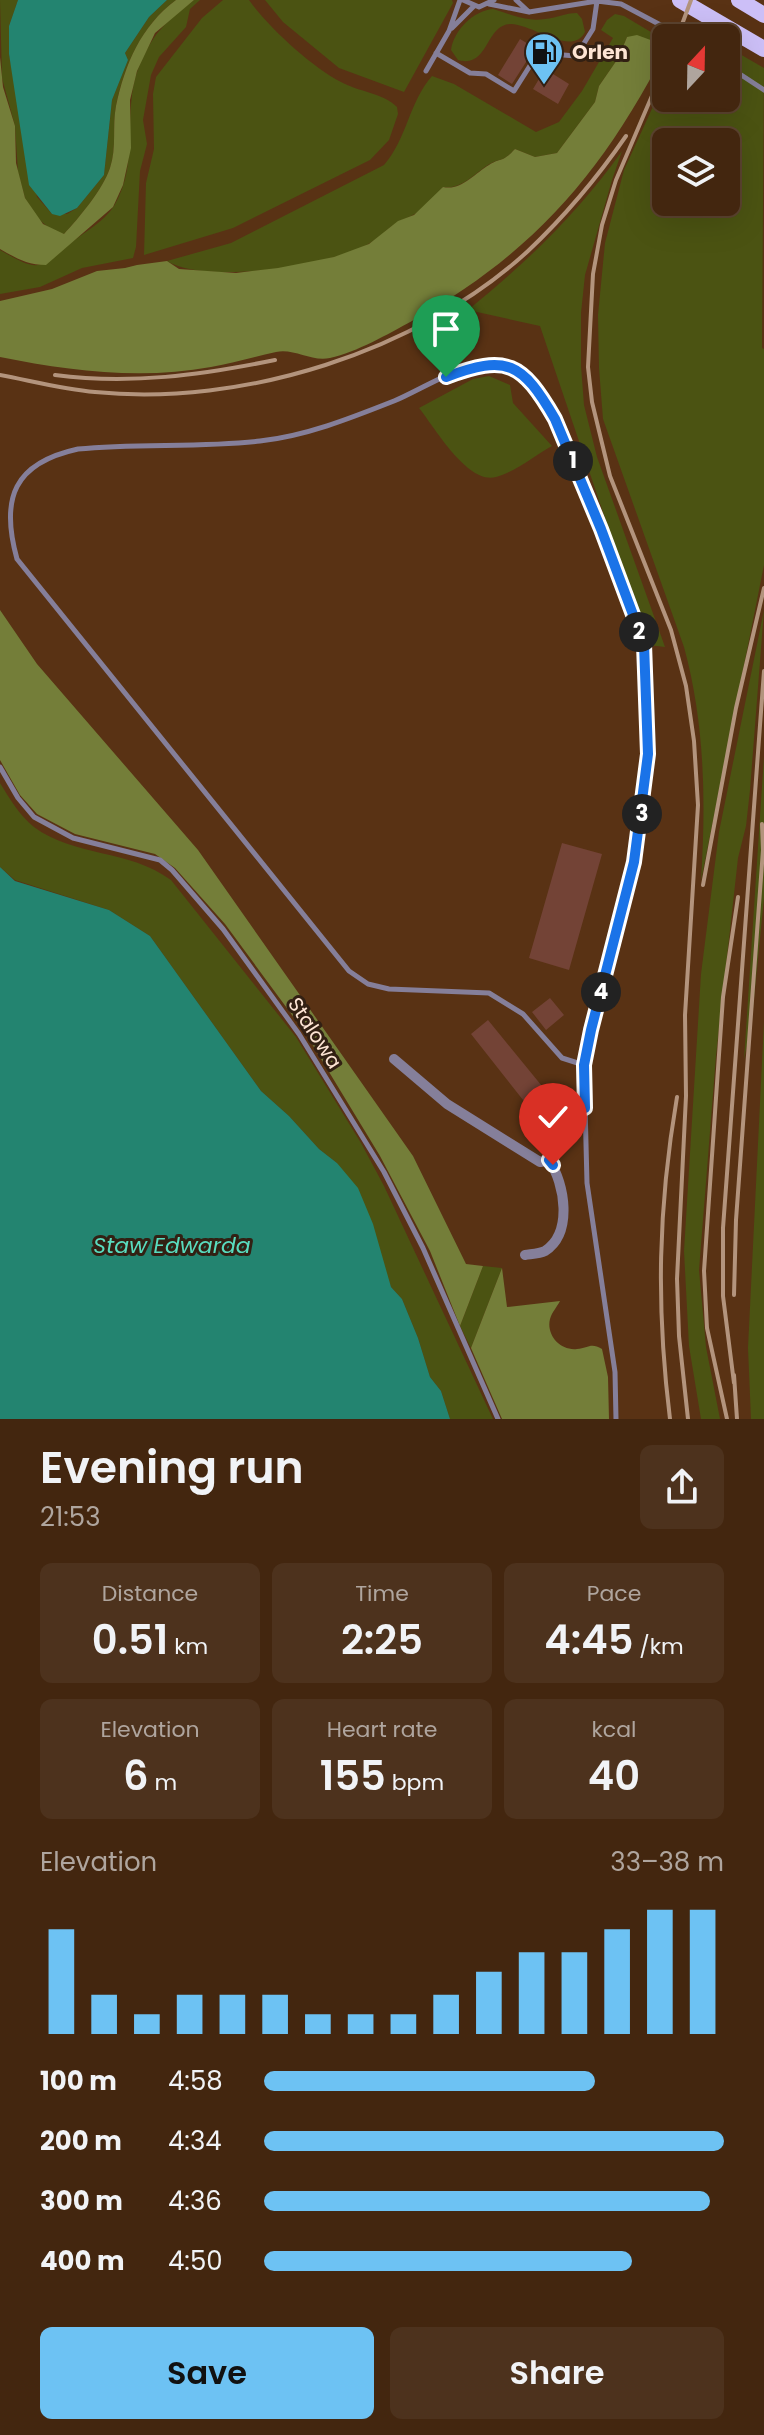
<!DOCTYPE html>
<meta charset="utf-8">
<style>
body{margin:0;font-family:Poppins,sans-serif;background:#4d321d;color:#f1f3f6;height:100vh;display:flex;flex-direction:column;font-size:30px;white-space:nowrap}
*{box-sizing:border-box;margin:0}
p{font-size:26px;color:#afa59e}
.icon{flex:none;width:44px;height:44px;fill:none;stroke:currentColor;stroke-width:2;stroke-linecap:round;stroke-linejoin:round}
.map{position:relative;height:1419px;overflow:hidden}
.side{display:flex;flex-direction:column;background:#43260f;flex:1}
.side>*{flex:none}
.needle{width:52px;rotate:22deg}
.controls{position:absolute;left:652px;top:24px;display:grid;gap:16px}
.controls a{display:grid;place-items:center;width:88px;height:88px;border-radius:12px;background:#43260f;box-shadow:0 8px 32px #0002,0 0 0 2px #5b432f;font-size:40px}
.pin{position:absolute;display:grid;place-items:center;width:68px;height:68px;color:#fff;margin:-82px -34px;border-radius:50% 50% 50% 0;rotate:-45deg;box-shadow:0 0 8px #0007}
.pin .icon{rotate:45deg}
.km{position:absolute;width:40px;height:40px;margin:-20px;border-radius:50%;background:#222;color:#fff;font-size:22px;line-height:40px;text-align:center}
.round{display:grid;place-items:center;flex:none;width:84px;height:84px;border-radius:12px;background:#4d321d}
.headline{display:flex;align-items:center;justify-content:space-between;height:136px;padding:0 40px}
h1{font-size:44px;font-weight:600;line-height:60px}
.figures{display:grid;grid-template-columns:repeat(3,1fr);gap:12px;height:136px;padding:8px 40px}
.figures div{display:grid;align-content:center;border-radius:12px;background:#4d321d;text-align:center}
.figures b{font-size:40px;font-weight:600}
.figures small{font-size:22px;font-weight:400}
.figures p{font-size:22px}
.chart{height:224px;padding:16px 40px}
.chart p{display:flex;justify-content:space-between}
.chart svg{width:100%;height:144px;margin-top:8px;stroke:#6dc2f3;stroke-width:6}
.button{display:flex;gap:16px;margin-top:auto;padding:16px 40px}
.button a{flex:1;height:92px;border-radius:12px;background:#6dc2f3;color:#111;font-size:32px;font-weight:600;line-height:92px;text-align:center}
.button a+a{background:#4d321d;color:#f1f3f6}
ul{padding:0 40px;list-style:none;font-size:26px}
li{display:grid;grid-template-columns:128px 96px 1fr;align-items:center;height:60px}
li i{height:20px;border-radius:10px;background:#6dc2f3}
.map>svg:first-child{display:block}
</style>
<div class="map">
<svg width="764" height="1419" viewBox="0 0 764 1419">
<rect width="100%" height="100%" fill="#593214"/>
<path fill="#4b5312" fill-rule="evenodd" d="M0,0h18l-9,26v28l28,143 15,17h15l10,-6 27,-33 8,-75 16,-40 -3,-7 24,-36 18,-17h9c-34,25 -52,65 -60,106 -4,21 1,41 -6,62 -7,21 -31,50 -46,66l-11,-3 -16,-13 -12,-20 -7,-26 -3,-46 -13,-48z
M194,0h6l-10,9 -4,18 -27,30 -8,18 -8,45 4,24 -7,27 -4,76 -3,11 -51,10 -42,19 -40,7v-44c34,19 38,23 68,-5 15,-12 36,-23 46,-39 26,-43 8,-93 24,-137 15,-37 26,-45 56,-69z
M223,0h26c19,27 63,67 92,82 18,10 42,11 56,25l1,7 -9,26 -19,20 -137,68 -89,27 2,-72 8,-34 -1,-55 3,-17 46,-59z
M265,0h187l1,3 -49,89 -65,-24 -56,-46z
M493,9c18,5 32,13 52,10 11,-1 20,-6 32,-6l5,6 3,13c-13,25 -50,-7 -74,-8 -26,0 -22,45 -53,36l-7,-10c3,-20 22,-39 42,-41z
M615,14l9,2 42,25 -1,10 -9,-9 -29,-5 -8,20 -20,29 -4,16 -38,51 -22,4 -20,-8c-14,15 -14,8 -27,16 -14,9 -27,25 -45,22 -9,11 -19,23 -32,29 -6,3 -11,4 -16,8 -9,6 -16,14 -25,19 -38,23 -165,42 -203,18l64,-18 153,-78c23,-26 25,-63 48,-89l22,8 82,48 23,-10 23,-31 31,-53 -12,-8 6,-10z
M726,46l38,22 -2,280 2,1v216l-63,316c5,-79 4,-157 -17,-234l-81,-228 -4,-51 -1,-53 7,-72 19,-73 42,-92v20h60zM666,142h60v60h-60z
M622,151l-10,29 -27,95 -4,38v53l3,39 13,52 68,190 -17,-2 -108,-319 -72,-16c59,-48 110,-97 154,-159z
M489,376l21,9 3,18 39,43c-16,9 -39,27 -56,31 -28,8 -61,-49 -77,-69l54,-29z
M764,610l-14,180 -4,36 -8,32 -22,198 -17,214 7,77 14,72h-19l-12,-73 -5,-95 17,-277 18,-142z
M764,756v142l-12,121 -8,41z
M0,783c10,16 19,32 34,44 40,30 95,22 137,53l125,157 65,106 23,43 109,233h-43l-9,-28 -11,-14 -12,-39 -16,-39 -11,-12 -54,-124 -18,-14 -30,-33 -28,-25 -111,-155 -41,-26 -94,-30 -15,-13z
M764,1021v398h-13l-3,-71z
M483,1266l19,2 -31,80 -11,-22z"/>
<path fill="#747e39" d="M176,0h18l-39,33 -18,38 -7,29 1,48 -8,37 -10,22 -67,58c-19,0 -30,-7 -46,-16v-192l3,30 12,39 1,37 9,35 18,26 21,10c15,-16 39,-45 46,-66 7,-21 2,-41 6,-62 9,-42 25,-80 60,-106z
M637,35l19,7 9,9c-62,121 -132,203 -253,270 -24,13 -55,31 -82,37 -19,4 -36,-10 -54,-6 -22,5 -43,11 -65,15 -70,13 -142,4 -211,-10v-56l52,-12 45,-18 28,-3 12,-3 30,-4 12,8 57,4 42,-5 56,-11 35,-13 29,-23 16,-6 29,-28c18,4 31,-13 46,-22 12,-8 12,-1 26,-16l20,8 22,-4 38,-51 4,-16 20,-29 8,-20z
M0,610l37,54 161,186 215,306 53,108 17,2 -23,60 -30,-75 -50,-95 -74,-122 -81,-110 -50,-56 -20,-14 -80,-20 -38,-20 -17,-19 -20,-35z
M502,1268l5,39 53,-6c-3,6 -8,11 -10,18 -4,16 10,32 27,30 11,-1 14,-7 25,0l6,28 1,42h-107l-31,-71z"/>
<path fill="#238470" d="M18,0h149l-18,17 -24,36 3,7 -16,40 -8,75 -27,33 -17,8 -8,-2 -23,-29 -20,-131v-28z
M0,867l15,14 94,29 41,26 111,155 28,25 30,33 18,14 21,25 15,36 18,63 11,12 16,39 12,39 11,14 9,28h-450z"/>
<path fill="#734336" d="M520,39l15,9 -23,36 -14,-9z
M545,69l24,15 -11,20 -25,-15z
M562,843l40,11 -33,116 -40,-12z
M550,998l14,17 -18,15 -14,-18z
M488,1020l58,71 -19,14 -56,-71z"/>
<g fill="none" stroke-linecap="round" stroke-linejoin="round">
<path stroke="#857f9a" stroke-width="5" d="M463,0l16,7 15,-7
M516,0l13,12
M489,4l40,8 68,-11 24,3 64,34
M452,28l22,-22
M436,53l34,20 16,1 28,17 24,-38 38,3 17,-27 4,-28
M726,65l38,25
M426,71l23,-40 11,-31
M0,767l18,31 16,19 39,21 87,22 12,10 51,59 76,105 85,138 39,76 75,171
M584,1065l-22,-7 -39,-44 -34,-21 -100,-4 -21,-5 -19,-13 -332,-412c-17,-61 -3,-96 61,-110 61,-6 122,-1 182,-8 46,-5 91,-23 134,-40 27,-11 72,-41 101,-38 30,3 47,32 60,56l46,110 43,115 4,110 -7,64 -7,44 -43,168 -7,35 3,118 28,189 1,47"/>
<path stroke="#857f9a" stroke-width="10" d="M394,1059l53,45 93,58 9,-2 7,-12 -2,-23 2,-8 6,-5 23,-4
M525,1255c6,-1 14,-1 20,-4 28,-18 20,-67 4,-91"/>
<path stroke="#ccbff7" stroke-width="16" d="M680,0l84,49
M739,0l25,15"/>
<path stroke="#b3947d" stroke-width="4" d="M677,38l14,-38
M666,63l-50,117 -14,45 -9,49 -5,93 4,35 18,74 61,154 15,56 8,55 4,64 -13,210 1,81 -9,183 2,57 9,83
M0,375c32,6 63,14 95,17 147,15 323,-40 433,-141 37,-35 69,-73 98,-115
M55,375c75,10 146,0 220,-15
M703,885l33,-177 28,-120
M734,1295l2,-75 27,-370 -1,-26
M734,1375l3,44
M734,1383l-11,-87v-68l41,-557
M670,1419c-14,-113 -12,-211 7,-322
M727,1419l-20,-91 -3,-57 19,-274 15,-100"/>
</g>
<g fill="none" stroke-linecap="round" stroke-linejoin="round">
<g stroke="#fff" stroke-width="16">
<path id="route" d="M446,377c61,-23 76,-15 109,42l46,110 43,115 4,110 -14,108 -43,168 -7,35 1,43 -23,4 -7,8 1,28 -7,12 4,5"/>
</g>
<use href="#route" stroke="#1a73e8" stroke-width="10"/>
</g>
<defs>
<g id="fuel-pin" transform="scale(2)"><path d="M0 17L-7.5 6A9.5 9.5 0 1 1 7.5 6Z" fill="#6dc2f3" stroke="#322013"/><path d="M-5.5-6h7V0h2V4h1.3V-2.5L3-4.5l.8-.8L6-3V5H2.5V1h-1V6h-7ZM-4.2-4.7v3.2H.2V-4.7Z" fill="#111"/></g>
</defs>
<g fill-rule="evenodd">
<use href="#fuel-pin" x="544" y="52"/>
</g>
<g text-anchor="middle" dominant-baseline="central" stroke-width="6" stroke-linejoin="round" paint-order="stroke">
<g font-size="20" font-weight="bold" fill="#fee5d4" stroke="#322013" text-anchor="start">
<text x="572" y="52">Orlen</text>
</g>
<g font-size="20" fill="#fee5d4" stroke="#322013">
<text transform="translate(315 1033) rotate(57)">Stalowa</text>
</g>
<g font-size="22" font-style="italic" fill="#59dcbf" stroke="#322013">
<text x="172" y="1245">Staw Edwarda</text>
</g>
</g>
</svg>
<div class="controls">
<a><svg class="needle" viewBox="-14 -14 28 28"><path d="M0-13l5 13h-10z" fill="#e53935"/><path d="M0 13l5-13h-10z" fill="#afa59e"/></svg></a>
<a><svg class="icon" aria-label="layers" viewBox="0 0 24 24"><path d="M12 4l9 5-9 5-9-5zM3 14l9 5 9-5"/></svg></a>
</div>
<div class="pin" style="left:446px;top:377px;background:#1e9e55"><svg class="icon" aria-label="arrive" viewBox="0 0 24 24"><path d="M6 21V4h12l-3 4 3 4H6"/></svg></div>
<div class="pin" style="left:553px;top:1165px;background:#d93025"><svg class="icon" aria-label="check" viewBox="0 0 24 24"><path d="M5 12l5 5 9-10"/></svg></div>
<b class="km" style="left:573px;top:461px">1</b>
<b class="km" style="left:639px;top:632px">2</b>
<b class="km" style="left:642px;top:814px">3</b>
<b class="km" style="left:601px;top:992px">4</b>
</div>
<section class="side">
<div class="headline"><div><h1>Evening run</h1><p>21:53</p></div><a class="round"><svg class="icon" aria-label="share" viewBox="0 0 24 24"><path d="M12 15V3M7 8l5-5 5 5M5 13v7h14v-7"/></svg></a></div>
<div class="figures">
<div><p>Distance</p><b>0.51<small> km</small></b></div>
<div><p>Time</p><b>2:25</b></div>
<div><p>Pace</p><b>4:45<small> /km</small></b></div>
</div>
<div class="figures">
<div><p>Elevation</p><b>6<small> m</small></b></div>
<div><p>Heart rate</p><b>155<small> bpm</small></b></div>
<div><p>kcal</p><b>40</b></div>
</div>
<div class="chart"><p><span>Elevation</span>33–38 m</p>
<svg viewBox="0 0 160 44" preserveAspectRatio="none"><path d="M5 44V12M15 44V32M25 44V38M35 44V32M45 44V32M55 44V32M65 44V38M75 44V38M85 44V38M95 44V32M105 44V25M115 44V19M125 44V19M135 44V12M145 44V6M155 44V6"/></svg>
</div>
<ul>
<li><b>100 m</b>4:58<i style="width:72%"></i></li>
<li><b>200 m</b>4:34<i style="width:100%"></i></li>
<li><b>300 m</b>4:36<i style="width:97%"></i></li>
<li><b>400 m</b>4:50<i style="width:80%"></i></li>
</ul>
<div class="button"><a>Save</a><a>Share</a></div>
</section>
